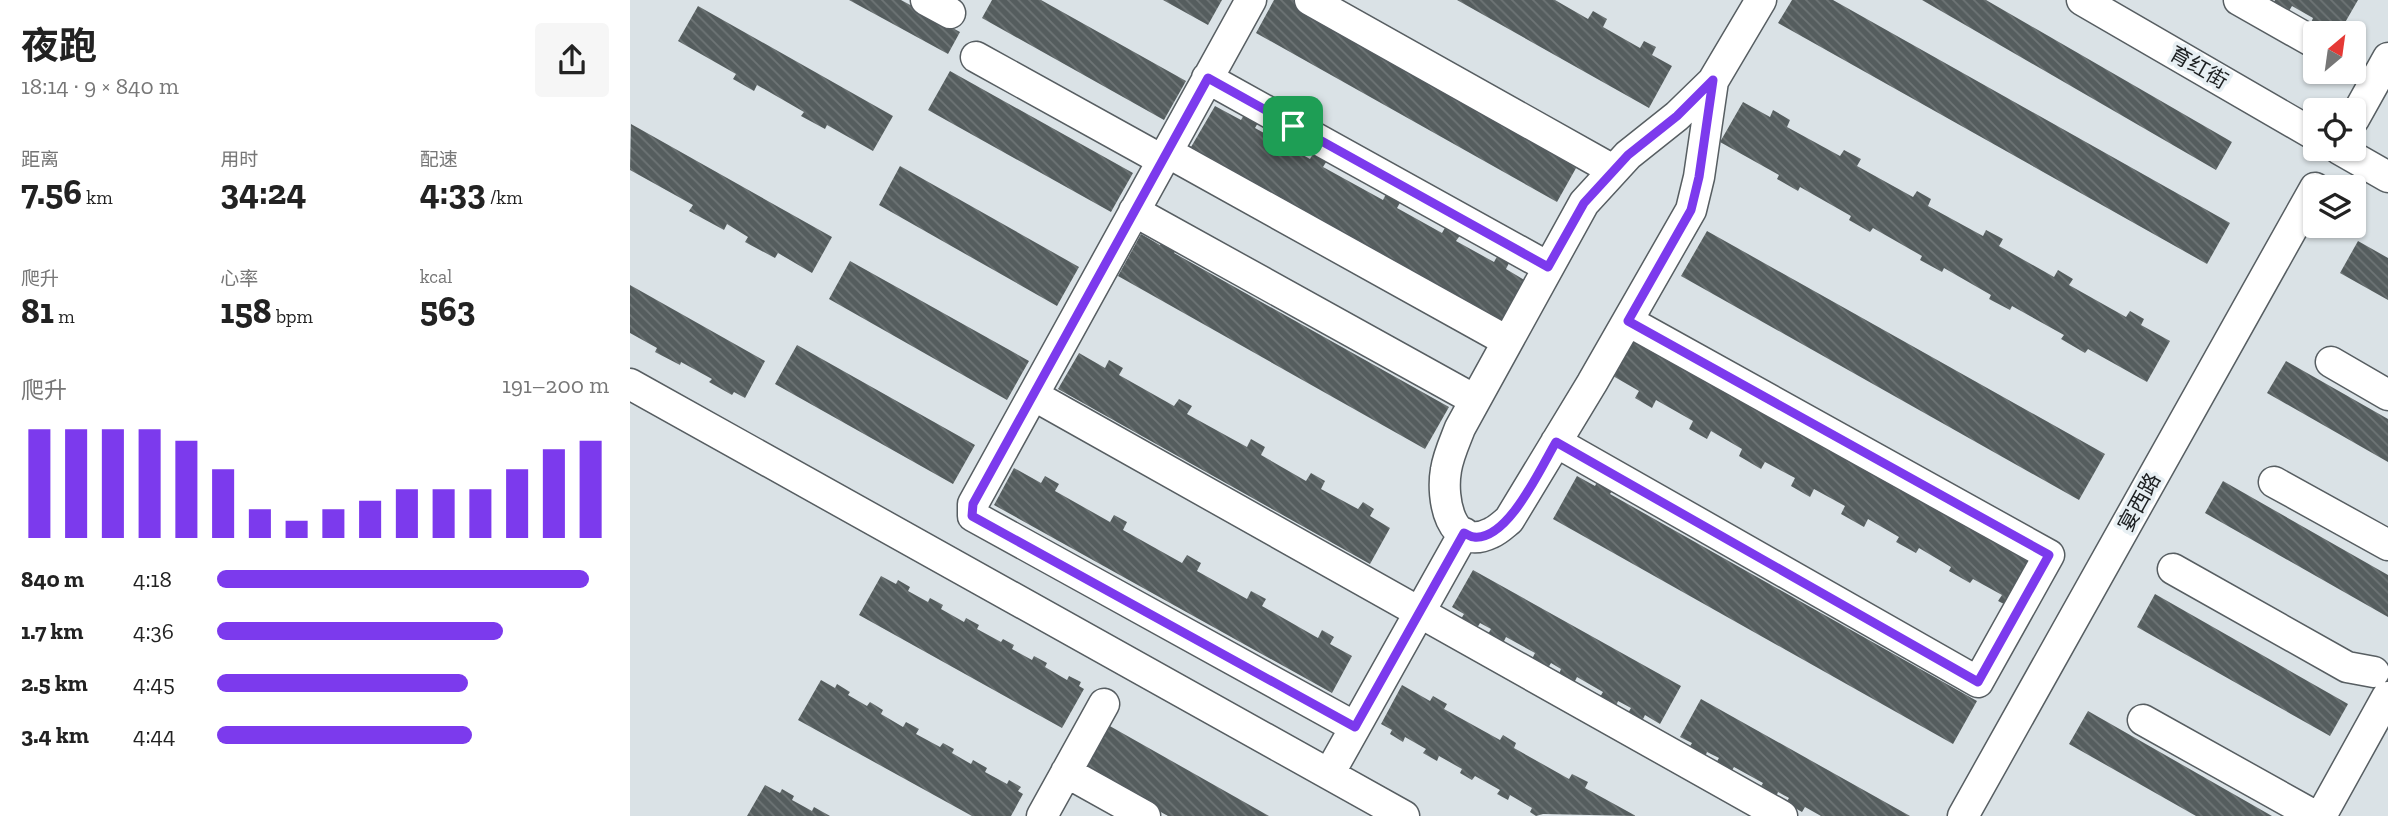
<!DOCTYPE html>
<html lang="zh">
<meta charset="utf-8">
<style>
body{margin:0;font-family:"Zilla Slab","Noto Sans SC",serif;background:#f6f6f6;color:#222;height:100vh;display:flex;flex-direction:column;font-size:26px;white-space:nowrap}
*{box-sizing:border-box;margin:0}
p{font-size:23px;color:#767676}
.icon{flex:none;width:38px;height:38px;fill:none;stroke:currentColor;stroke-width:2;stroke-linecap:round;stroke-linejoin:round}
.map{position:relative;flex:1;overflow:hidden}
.details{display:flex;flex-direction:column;background:#fff;width:630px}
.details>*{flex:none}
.needle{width:46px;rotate:29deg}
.controls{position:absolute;left:1673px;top:21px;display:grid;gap:14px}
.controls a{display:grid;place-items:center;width:63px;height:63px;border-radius:7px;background:#fff;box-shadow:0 2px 5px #0004;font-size:35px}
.pin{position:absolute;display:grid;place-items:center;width:60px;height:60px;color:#fff;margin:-30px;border-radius:14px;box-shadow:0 4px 10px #0006}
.round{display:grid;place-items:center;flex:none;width:74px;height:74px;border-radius:7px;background:#f6f6f6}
.summary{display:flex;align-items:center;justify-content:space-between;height:119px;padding:0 21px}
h1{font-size:38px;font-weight:700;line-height:52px}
.figures{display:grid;grid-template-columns:repeat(3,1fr);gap:10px;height:119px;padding:7px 21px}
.figures div{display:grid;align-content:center}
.figures b{font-size:35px;font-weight:700}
.figures small{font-size:19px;font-weight:400}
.figures p{font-size:19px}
.chart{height:196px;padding:14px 21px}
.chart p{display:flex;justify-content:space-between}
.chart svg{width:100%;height:126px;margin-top:7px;stroke:#7c3aed;stroke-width:6}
ul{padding:0 21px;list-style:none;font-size:23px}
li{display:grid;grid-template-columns:112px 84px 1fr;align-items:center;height:52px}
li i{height:18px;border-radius:9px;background:#7c3aed}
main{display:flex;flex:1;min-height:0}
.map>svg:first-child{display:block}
</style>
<main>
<section class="details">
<div class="summary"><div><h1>夜跑</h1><p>18:14 · 9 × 840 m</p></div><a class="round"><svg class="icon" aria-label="share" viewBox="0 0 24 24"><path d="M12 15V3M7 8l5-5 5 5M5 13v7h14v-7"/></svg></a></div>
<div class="figures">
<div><p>距离</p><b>7.56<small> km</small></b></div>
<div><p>用时</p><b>34:24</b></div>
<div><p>配速</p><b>4:33<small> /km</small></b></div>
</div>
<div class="figures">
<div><p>爬升</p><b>81<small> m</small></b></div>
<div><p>心率</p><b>158<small> bpm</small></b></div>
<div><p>kcal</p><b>563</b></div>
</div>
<div class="chart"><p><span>爬升</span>191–200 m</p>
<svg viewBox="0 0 160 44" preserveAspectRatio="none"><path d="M5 44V6M15 44V6M25 44V6M35 44V6M45 44V10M55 44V20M65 44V34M75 44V38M85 44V34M95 44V31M105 44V27M115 44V27M125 44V27M135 44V20M145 44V13M155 44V10"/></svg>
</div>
<ul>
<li><b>840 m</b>4:18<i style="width:95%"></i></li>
<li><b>1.7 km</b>4:36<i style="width:73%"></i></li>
<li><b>2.5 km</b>4:45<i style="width:64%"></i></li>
<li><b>3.4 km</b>4:44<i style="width:65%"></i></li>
</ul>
</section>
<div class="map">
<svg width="1758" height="816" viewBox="0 0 1758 816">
<defs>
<pattern id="building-back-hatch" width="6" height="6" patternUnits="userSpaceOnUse" patternTransform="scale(1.75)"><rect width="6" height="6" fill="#555d5e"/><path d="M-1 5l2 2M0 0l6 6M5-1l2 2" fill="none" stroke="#6e7576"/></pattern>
</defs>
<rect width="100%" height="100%" fill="#dae2e6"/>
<path fill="url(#building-back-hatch)" d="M219,0h52l59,32 -12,22z
M362,0h49l145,81 -22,39 -182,-102z
M533,0h59l-14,25z
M644,0h19l287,161 -23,41 -301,-169z
M827,0h98l33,19 5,-8 14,8 -4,8 37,21 4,-7 12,6 -4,8 20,11 -23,42z
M1162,0h41l397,223 -23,41 -429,-241z
M1292,0h64l246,142 -16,28z
M1645,0h83l-19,33 -12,-6 -2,4 -14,-8 2,-5 -21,-12 -3,5 -15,-9z
M68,6l195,110 -20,35 -46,-26 -2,4 -24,-13 3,-4 -47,-27 -3,6 -21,-12 3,-5 -58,-33z
M320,71l183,102 -22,39 -183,-102z
M1113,102l27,15 3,-7 17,10 -3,7 53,29 4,-6 17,9 -4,7 56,31 4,-6 14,8 -3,7 55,30 3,-6 17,9 -4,7 55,31 4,-7 15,9 -4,6 57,32 4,-6 14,8 -3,6 29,16 -23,41 -59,-33 -3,4 -24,-14 3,-4 -52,-29 -2,4 -21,-11 2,-4 -47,-27 -2,4 -22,-12 2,-4 -49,-28 -3,4 -21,-12 2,-4 -51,-29 -2,4 -21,-12 2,-4 -59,-33z
M585,106l26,14 4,-7 14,8 -4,7 55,31 4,-7 14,7 -5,8 60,33 4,-8 14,9 -4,7 45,25 4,-7 15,8 -5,7 38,21 4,-7 12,6 -4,8 20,12 -23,41 -312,-175z
M1,124l201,113 -20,36 -34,-20 -3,5 -30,-16 3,-5 -21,-13 -3,6 -35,-19 4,-6 -63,-35z
M270,166l179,101 -22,39 -178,-101z
M1077,231l398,223 -26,46 -398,-224z
M511,234l19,11 3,-6 15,8 -4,6 275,154 -24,42 -307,-173z
M1728,241l30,17v42l-48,-27z
M220,261l179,100 -22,39 -178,-101z
M0,285l135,76 -20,37 -11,-6 -2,3 -23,-13 3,-3 -31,-17 -1,3 -25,-13 2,-4 -27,-15z
M1003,340l403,226 -24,42 -14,-7 4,-6 -29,-16 -3,4 -21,-12 2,-4 -32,-19 -3,5 -20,-11 3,-5 -31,-18 -4,8 -23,-13 4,-8 -31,-17 -4,8 -19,-11 4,-8 -30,-16 -4,7 -22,-13 3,-7 -31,-18 -4,8 -18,-10 4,-8 -37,-21 -4,8 -17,-10 4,-7 -26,-15z
M167,345l178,100 -22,39 -178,-100z
M449,353l26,15 4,-8 14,8 -4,7 55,31 5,-7 13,7 -5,8 60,33 4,-8 14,8 -4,8 45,26 5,-8 14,8 -4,8 37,20 5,-7 11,7 -4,7 20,12 -20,36 -312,-175z
M1656,361l102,58v43l-121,-69z
M384,468l27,15 4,-7 14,8 -4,7 55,31 4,-7 13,7 -4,8 59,33 5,-8 14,8 -4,8 50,28 4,-8 15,8 -4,7 56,32 4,-8 12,7 -4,7 22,12 -20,37 -338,-188z
M947,476l18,10 3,-6 15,9 -3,5 367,207 -24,43 -400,-225z
M1593,481l165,94v42l-183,-104z
M843,570l208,116 -21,38 -15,-9 -3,6 -14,-8 3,-5 -13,-7 -2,5 -16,-9 3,-5 -26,-15 -3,6 -15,-9 2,-5 -10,-6 -3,5 -16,-9 3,-6 -29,-16 -3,6 -15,-9 3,-5 -11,-6 -3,5 -16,-9 3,-5 -12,-7z
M251,576l15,8 2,-4 12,7 -2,4 20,11 2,-4 13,7 -2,4 23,13 2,-4 13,7 -2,4 24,13 2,-3 11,6 -2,4 20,11 2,-4 13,7 -2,4 22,13 2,-4 12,6 -2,4 5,3 -22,39 -203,-113z
M1525,594l193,110 -18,32 -193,-109z
M191,680l14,8 2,-4 13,8 -2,3 19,11 3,-4 13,8 -2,4 22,13 3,-5 13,7 -3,5 24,13 3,-4 11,6 -2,4 19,11 2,-4 14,8 -2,4 22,12 2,-4 12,7 -3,4 5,3 -12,22h-39l-174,-96z
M772,685l28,16 3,-5 14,8 -3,5 56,31 3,-5 13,8 -2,5 55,31 3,-5 16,8 -3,6 51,28 -93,-2 -7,2 -6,-4 2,-4 -22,-13 -2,5 -11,-6 3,-4 -25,-14 -3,4 -12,-7 2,-4 -23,-13 -2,5 -14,-8 3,-4 -21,-12 -2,5 -13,-8 2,-4 -11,-6z
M1071,699l209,117h-89l-16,-9 -3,5 -16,-9 3,-5 -11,-6 -2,5 -16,-9 3,-5 -29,-16 -3,5 -15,-9 3,-5 -12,-6 -2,5 -16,-9 3,-5 -12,-6z
M1458,711l184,105h-76l-127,-72z
M478,725l161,91h-101l-85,-47z
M135,785l15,8 2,-4 12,7 -2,4 20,11 2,-4 16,9h-83z"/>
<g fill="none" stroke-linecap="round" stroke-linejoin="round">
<g stroke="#575e62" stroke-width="33">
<path id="minor" d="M296,0l24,13
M621,0l-278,504v12l382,211
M680,0l303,170
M1452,0l233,135
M1609,0l76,43
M346,57l186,103
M577,78l341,189
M1083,81l-14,96 -8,33 -99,173 -83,137c-5,4 -11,10 -18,13 -41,20 -50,-35 -45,-63 2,-14 9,-29 14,-42l124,-225 44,-48 49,-39 36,-35 48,-81
M1724,119l34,-61
M1709,149l49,28
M537,152l340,189
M504,211l341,189
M1701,362l57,33
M0,384l774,432
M403,395l749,421
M926,442l422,240 71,-127 -421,-234
M1644,482l114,63
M1543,569l174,98 27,5
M1513,720l172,96
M436,772l79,44
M699,774l135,-241
M412,816l62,-112
M1333,816l352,-628
M1691,816l66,-119"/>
</g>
<use href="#minor" stroke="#fff" stroke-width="30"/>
</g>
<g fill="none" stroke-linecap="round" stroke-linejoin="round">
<g stroke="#fff" stroke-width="14">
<path id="route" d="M578,78l340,189 36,-64 44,-48 49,-39 36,-36 -14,97 -8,33 -63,111 421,234 -71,127 -422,-240c-15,25 -48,99 -82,95 -4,0 -7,-3 -10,-4l-109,194 -383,-211 1,-12z"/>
</g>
<use href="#route" stroke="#7c3aed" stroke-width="9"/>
</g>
<g text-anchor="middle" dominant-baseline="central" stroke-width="7" stroke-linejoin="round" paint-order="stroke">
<g font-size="21" fill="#1c1f21" stroke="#e7eff3">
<text transform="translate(1569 67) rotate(30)">育红街</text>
<text transform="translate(1509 502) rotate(-61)">宴西路</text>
</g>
</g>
</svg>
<div class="controls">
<a><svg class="needle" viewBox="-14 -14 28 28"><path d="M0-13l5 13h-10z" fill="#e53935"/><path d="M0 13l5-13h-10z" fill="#767676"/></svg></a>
<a><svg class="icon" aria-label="locate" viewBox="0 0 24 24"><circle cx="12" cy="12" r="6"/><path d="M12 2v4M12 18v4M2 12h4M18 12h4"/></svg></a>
<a><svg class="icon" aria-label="layers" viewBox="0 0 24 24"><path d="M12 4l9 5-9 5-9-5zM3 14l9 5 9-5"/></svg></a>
</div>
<div class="pin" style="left:663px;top:126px;background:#1e9e55"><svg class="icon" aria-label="arrive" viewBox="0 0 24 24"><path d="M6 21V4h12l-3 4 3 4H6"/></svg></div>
</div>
</main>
